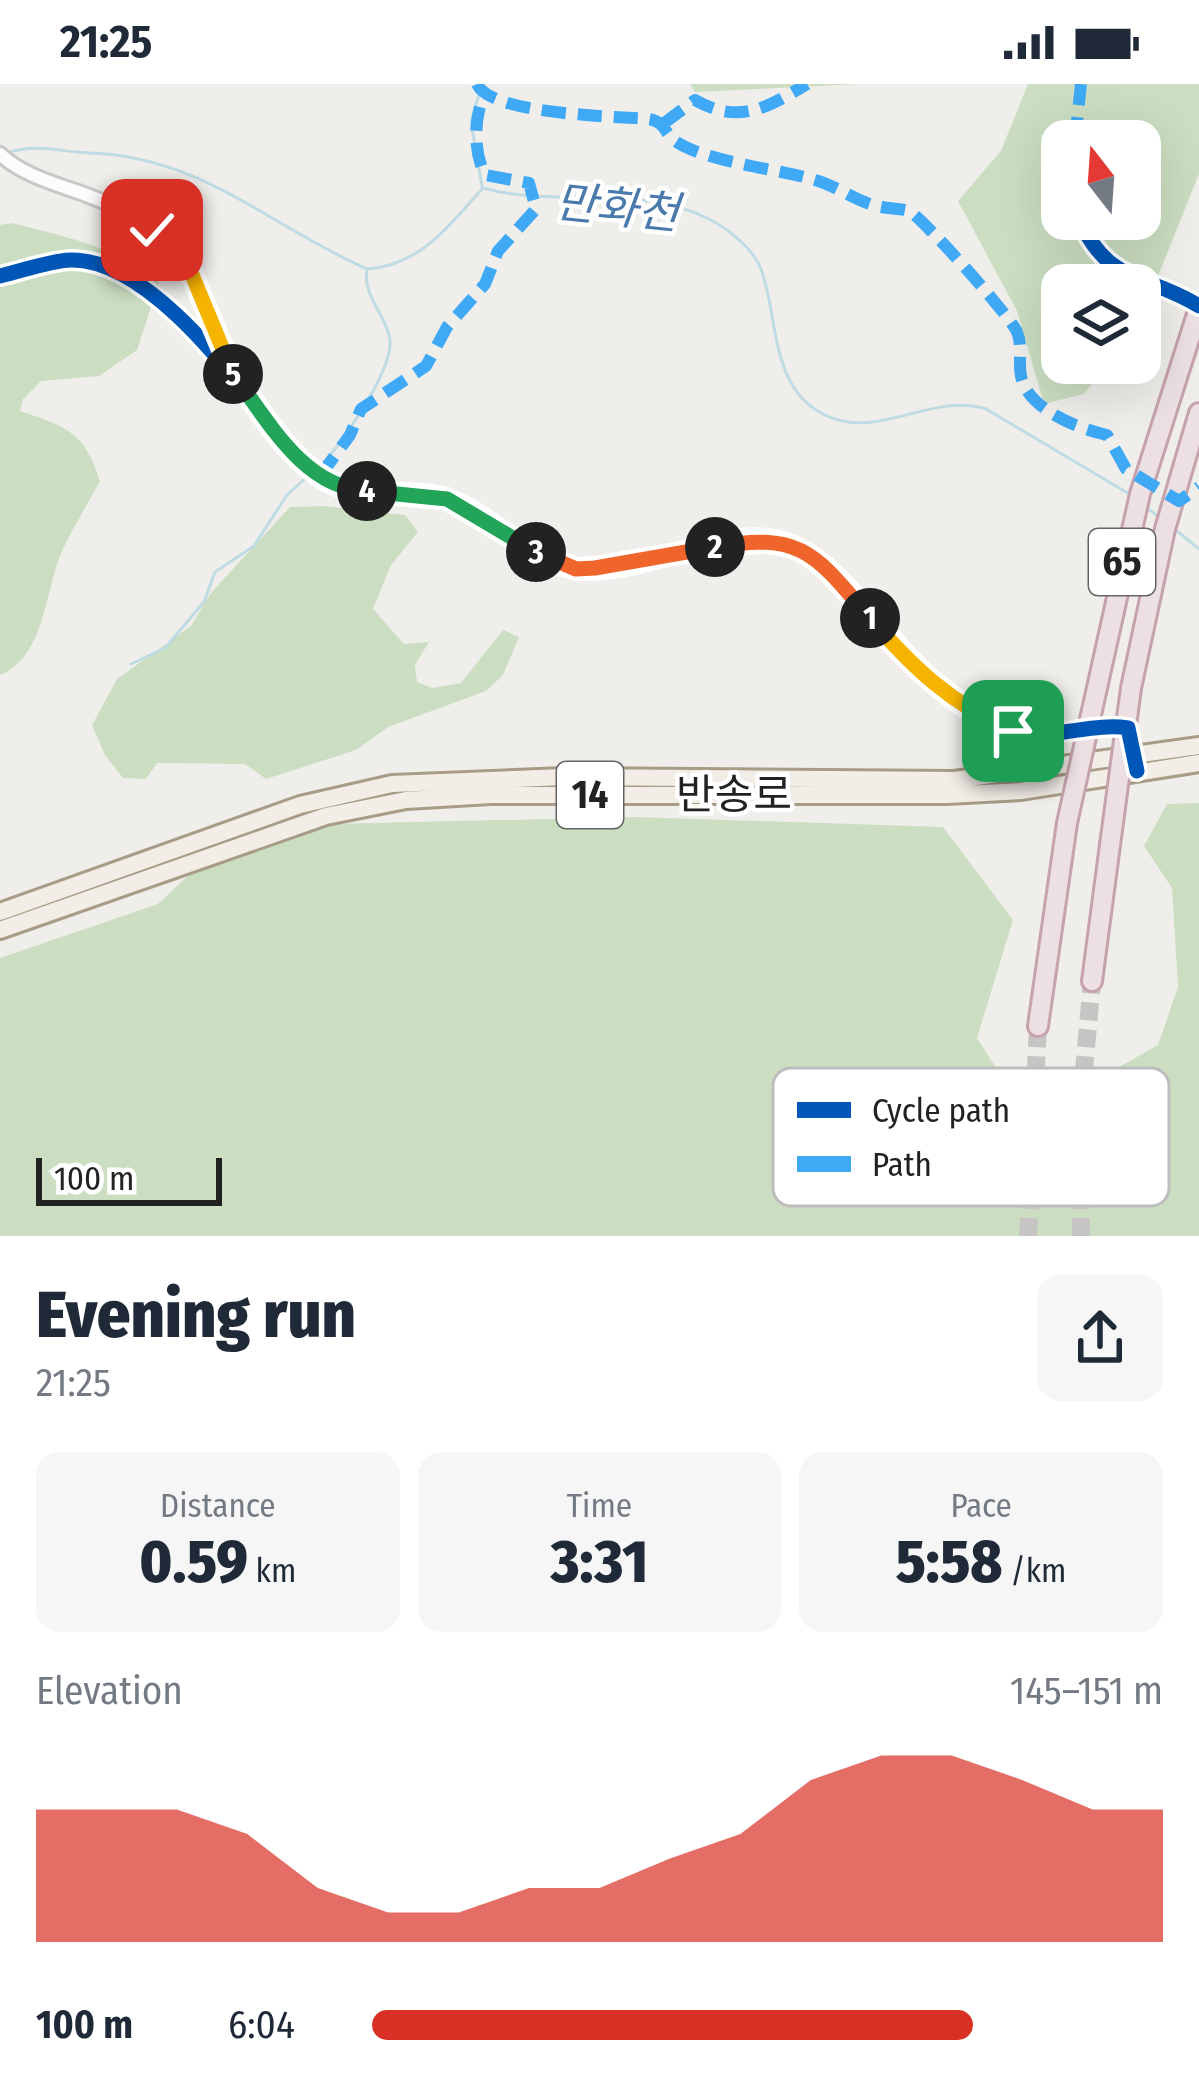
<!DOCTYPE html>
<meta charset="utf-8">
<style>
body{margin:0;font-family:"Fira Sans Condensed","Noto Sans KR",sans-serif;background:#f6f6f7;color:#1f2937;height:100vh;display:flex;flex-direction:column;font-size:45px;white-space:nowrap}
*{box-sizing:border-box;margin:0}
p{font-size:39px;color:#747a83}
.icon{flex:none;width:66px;height:66px;fill:none;stroke:currentColor;stroke-width:2;stroke-linecap:round;stroke-linejoin:round}
.map{position:relative;height:1152px;overflow:hidden}
.drawer{display:flex;flex-direction:column;background:#fff;flex:1}
.drawer>*{flex:none}
.needle{width:78px;rotate:343deg}
.buttons{position:absolute;left:1041px;top:36px;display:grid;gap:24px}
.buttons a{display:grid;place-items:center;width:120px;height:120px;border-radius:24px;background:#fff;box-shadow:0 12px 48px #0002;font-size:60px}
.scale{position:absolute;left:36px;bottom:30px;width:186px;box-sizing:border-box;padding-left:12px;border:6px solid #222;border-top:0;font-size:33px;line-height:42px;white-space:nowrap;color:#222;-webkit-text-stroke:9px #fff;paint-order:stroke}
.pin{position:absolute;display:grid;place-items:center;width:102px;height:102px;color:#fff;margin:-51px;border-radius:24px;box-shadow:0 6px 18px #0006}
.km{position:absolute;width:60px;height:60px;margin:-30px;border-radius:50%;background:#222;color:#fff;font-size:33px;line-height:60px;text-align:center}
.round{display:grid;place-items:center;flex:none;width:126px;height:126px;border-radius:24px;background:#f6f6f7}
.head{display:flex;align-items:center;justify-content:space-between;height:204px;padding:0 36px}
h1{font-size:66px;font-weight:800;line-height:90px}
.figures{display:grid;grid-template-columns:repeat(3,1fr);gap:18px;height:204px;padding:12px 36px}
.figures div{display:grid;align-content:center;border-radius:24px;background:#f6f6f7;text-align:center}
.figures b{font-size:60px;font-weight:800}
.figures small{font-size:33px;font-weight:400}
.figures p{font-size:33px}
.chart{height:336px;padding:24px 36px}
.chart p{display:flex;justify-content:space-between}
.chart svg{width:100%;height:216px;margin-top:12px;fill:#d93025;opacity:.7}
ul{padding:0 36px;list-style:none;font-size:39px}
li{display:grid;grid-template-columns:192px 144px 1fr;align-items:center;height:90px}
li i{height:30px;border-radius:15px;background:#d93025}
.status{display:flex;justify-content:space-between;align-items:center;height:84px;padding:0 60px;background:#fff;direction:ltr}
.status svg{height:33px;fill:currentColor}
.map>svg:first-child{display:block}
</style>
<div class="status"><b>21:25</b><svg viewBox="0 0 49 12"><path d="M0 12V9h3v3zM5 12V6h3v6zM10 12V3h3v9zM15 12V0h3v12zM26 1h20v11H26zM47 4h2v5h-2z"/></svg></div>
<div class="map">
<svg width="1199" height="1152" viewBox="0 0 1199 1152">
<rect width="100%" height="100%" fill="#f0eeeb"/>
<path fill="#cbdec1" fill-rule="evenodd" d="M690,0h169l-164,8z
M1028,0h171v90l-55,137 -4,6v-32h-78v78h47l-25,31 -40,10 -27,-93 -59,-110 43,-50zM1062,57h78v78h-78z
M12,139c53,14 105,23 147,60l-22,67 -38,26 -58,5 -18,18 -3,12c47,16 64,20 80,70 -12,22 -26,45 -37,68 -18,38 -17,108 -63,126v-450z
M324,422l81,9 13,17 -27,33 -18,44 31,35 25,-2 -14,23 2,17 15,6 29,-5 42,-53 16,7 -16,38 -17,16 -98,36 -32,23 -90,29 -21,-15 -88,-1 -11,16 -23,-1 -18,-23 -13,-30 25,-46 74,-53 20,-33 79,-86z
M1199,719v433h-1199v-278l158,-54 32,-30 138,-50 308,-7 307,10 70,93 -36,118 33,52 47,12 101,-57 20,-58 -6,-99 -28,-42 23,-42z"/>
<g fill="none" stroke-linecap="round" stroke-linejoin="round">
<path stroke="#bfdbe3" stroke-width="3" d="M482,0l-11,38 11,64
M7,69c29,-10 54,-1 83,0 113,4 179,73 277,116 53,-3 82,-44 116,-81 71,20 159,-4 226,31 19,10 44,29 52,50 18,48 8,119 64,146 53,26 106,-23 161,-6l145,86
M315,387c22,-18 78,-101 75,-130 -3,-26 -28,-45 -23,-71
M1143,421l16,12
M1172,443l27,22
M131,580l34,-16 39,-46 11,-30 39,-26 33,-51 20,-18"/>
<path stroke="#c7c5c3" stroke-width="18" stroke-dasharray="18 9" stroke-linecap="butt" d="M1028,1152l10,-210
M1081,1152l-1,-121 12,-134"/>
<g stroke="#c9c8c7" stroke-width="18">
<path id="minor" d="M0,70c22,21 56,30 84,40 93,34 113,82 141,170
M0,192c22,-5 48,-15 71,-16 70,-1 148,97 187,148 20,26 39,56 68,73 36,21 85,4 124,19 44,16 78,62 127,69 62,8 147,-45 206,-27 79,24 122,155 228,188 38,12 79,-8 117,-2l9,30"/>
</g>
<g stroke="#a79c86" stroke-width="22">
<path id="major" d="M0,828l300,-107 92,-21 172,-7 390,3 245,-34
M0,846l326,-114 80,-16 85,-5h456l74,-4 178,-28"/>
</g>
<g stroke="#c5a2ac" stroke-width="24">
<path id="highway" d="M1131,604l34,-159 34,-116
M1092,897l18,-136
M1038,942l29,-203"/>
</g>
<use href="#minor" stroke="#fdfcfc" stroke-width="12"/>
<use href="#major" stroke="#f3ede7" stroke-width="16"/>
<use href="#highway" stroke="#ece0e2" stroke-width="18"/>
<g stroke="#c5a2ac" stroke-width="24" stroke-linecap="butt">
<path id="highway-bridge" d="M1067,739l73,-329 59,-186
M1110,761l21,-157"/>
</g>
<use href="#highway-bridge" stroke="#ece0e2" stroke-width="18"/>
<path stroke="#3fa9f5" stroke-width="12" stroke-dasharray="24 12" stroke-linecap="butt" d="M477,0c14,31 138,32 171,35 17,2 16,14 27,22 30,21 104,28 140,39 21,6 38,19 58,25 12,4 25,3 36,6 10,3 103,107 108,121 6,14 1,30 4,44 6,33 58,53 86,59l19,34 53,32 20,-14
M663,40l32,-24c44,25 72,8 112,-16
M1075,57l6,-57
M320,392l30,-41 11,-26 65,-43 21,-39 38,-43 13,-33 38,-42 -7,-26 -44,-8c-12,-25 -11,-55 -1,-81"/>
<g stroke="#fff" stroke-width="22">
<path id="cycleway" d="M1079,135c30,67 67,54 120,87
M0,192c22,-5 48,-15 71,-16 70,-1 148,97 187,148 20,26 39,56 68,73 36,21 85,4 124,19 44,16 78,62 127,69 62,8 147,-45 206,-27 79,24 122,155 228,188 38,12 79,-8 117,-2l9,43"/>
</g>
<use href="#cycleway" stroke="#0057b8" stroke-width="15"/>
</g>
<g fill="none" stroke-linecap="round" stroke-linejoin="round">
<g stroke="#fff" stroke-width="24">
<path id="split-1" d="M870,534c42,49 82,87 143,113"/>
</g>
<g stroke="#fff" stroke-width="24">
<path id="split-2" d="M715,463c87,-16 101,8 155,71"/>
</g>
<g stroke="#fff" stroke-width="24">
<path id="split-3" d="M536,468l40,17 19,-1 120,-21"/>
</g>
<g stroke="#fff" stroke-width="24">
<path id="split-4" d="M367,407l80,8 89,53"/>
</g>
<g stroke="#fff" stroke-width="24">
<path id="split-5" d="M233,290c35,46 70,114 134,117"/>
</g>
<g stroke="#fff" stroke-width="24">
<path id="split-6" d="M152,146l36,35 45,109"/>
</g>
<use href="#split-1" stroke="#f5b400" stroke-width="15"/>
<use href="#split-2" stroke="#f0652b" stroke-width="15"/>
<use href="#split-3" stroke="#f0652b" stroke-width="15"/>
<use href="#split-4" stroke="#22a559" stroke-width="15"/>
<use href="#split-5" stroke="#22a559" stroke-width="15"/>
<use href="#split-6" stroke="#f5b400" stroke-width="15"/>
</g>
<g text-anchor="middle" dominant-baseline="central" stroke-width="9" stroke-linejoin="round" paint-order="stroke">
<g fill="#fff" stroke="#646464" stroke-width="3">
<rect x="1089" y="445" width="66" height="66" rx="9"/>
<rect x="557" y="678" width="66" height="66" rx="9"/>
</g>
<g font-size="39" font-weight="bold" fill="#222">
<text x="1122" y="478">65</text>
<text x="590" y="711">14</text>
</g>
<g font-size="42" fill="#222" stroke="#fff">
<text x="734" y="711">반송로</text>
</g>
<g font-size="45" font-style="italic" fill="#4a7aab" stroke="#fff">
<text transform="translate(617 124) rotate(6)">만화천</text>
</g>
</g>
<rect x="773" y="984" width="396" height="138" rx="18" fill="#fff" stroke="#bdbdbd" stroke-width="3"/>
<rect x="797" y="1018" width="54" height="16" fill="#0057b8"/>
<rect x="797" y="1072" width="54" height="16" fill="#3fa9f5"/>
<g font-size="33" fill="#222">
<text x="872" y="1038">Cycle path</text>
<text x="872" y="1092">Path</text>
</g>
</svg>
<div class="buttons">
<a><svg class="needle" viewBox="-14 -14 28 28"><path d="M0-13l5 13h-10z" fill="#e53935"/><path d="M0 13l5-13h-10z" fill="#747a83"/></svg></a>
<a><svg class="icon" aria-label="layers" viewBox="0 0 24 24"><path d="M12 4l9 5-9 5-9-5zM3 14l9 5 9-5"/></svg></a>
</div>
<div class="scale">100 m</div>
<div class="pin" style="left:1013px;top:647px;background:#1e9e55"><svg class="icon" aria-label="arrive" viewBox="0 0 24 24"><path d="M6 21V4h12l-3 4 3 4H6"/></svg></div>
<div class="pin" style="left:152px;top:146px;background:#d93025"><svg class="icon" aria-label="check" viewBox="0 0 24 24"><path d="M5 12l5 5 9-10"/></svg></div>
<b class="km" style="left:870px;top:534px">1</b>
<b class="km" style="left:715px;top:463px">2</b>
<b class="km" style="left:536px;top:468px">3</b>
<b class="km" style="left:367px;top:407px">4</b>
<b class="km" style="left:233px;top:290px">5</b>
</div>
<section class="drawer">
<div class="head"><div><h1>Evening run</h1><p>21:25</p></div><a class="round"><svg class="icon" aria-label="share" viewBox="0 0 24 24"><path d="M12 15V3M7 8l5-5 5 5M5 13v7h14v-7"/></svg></a></div>
<div class="figures">
<div><p>Distance</p><b>0.59<small> km</small></b></div>
<div><p>Time</p><b>3:31</b></div>
<div><p>Pace</p><b>5:58<small> /km</small></b></div>
</div>
<div class="chart"><p><span>Elevation</span>145–151 m</p>
<svg viewBox="0 0 160 44" preserveAspectRatio="none"><path d="M0 44V17L10 17L20 17L30 22L40 33L50 38L60 38L70 33L80 33L90 27L100 22L110 11L120 6L130 6L140 11L150 17L160 17V44z"/></svg>
</div>
<ul>
<li><b>100 m</b>6:04<i style="width:76%"></i></li>
</ul>
</section>
